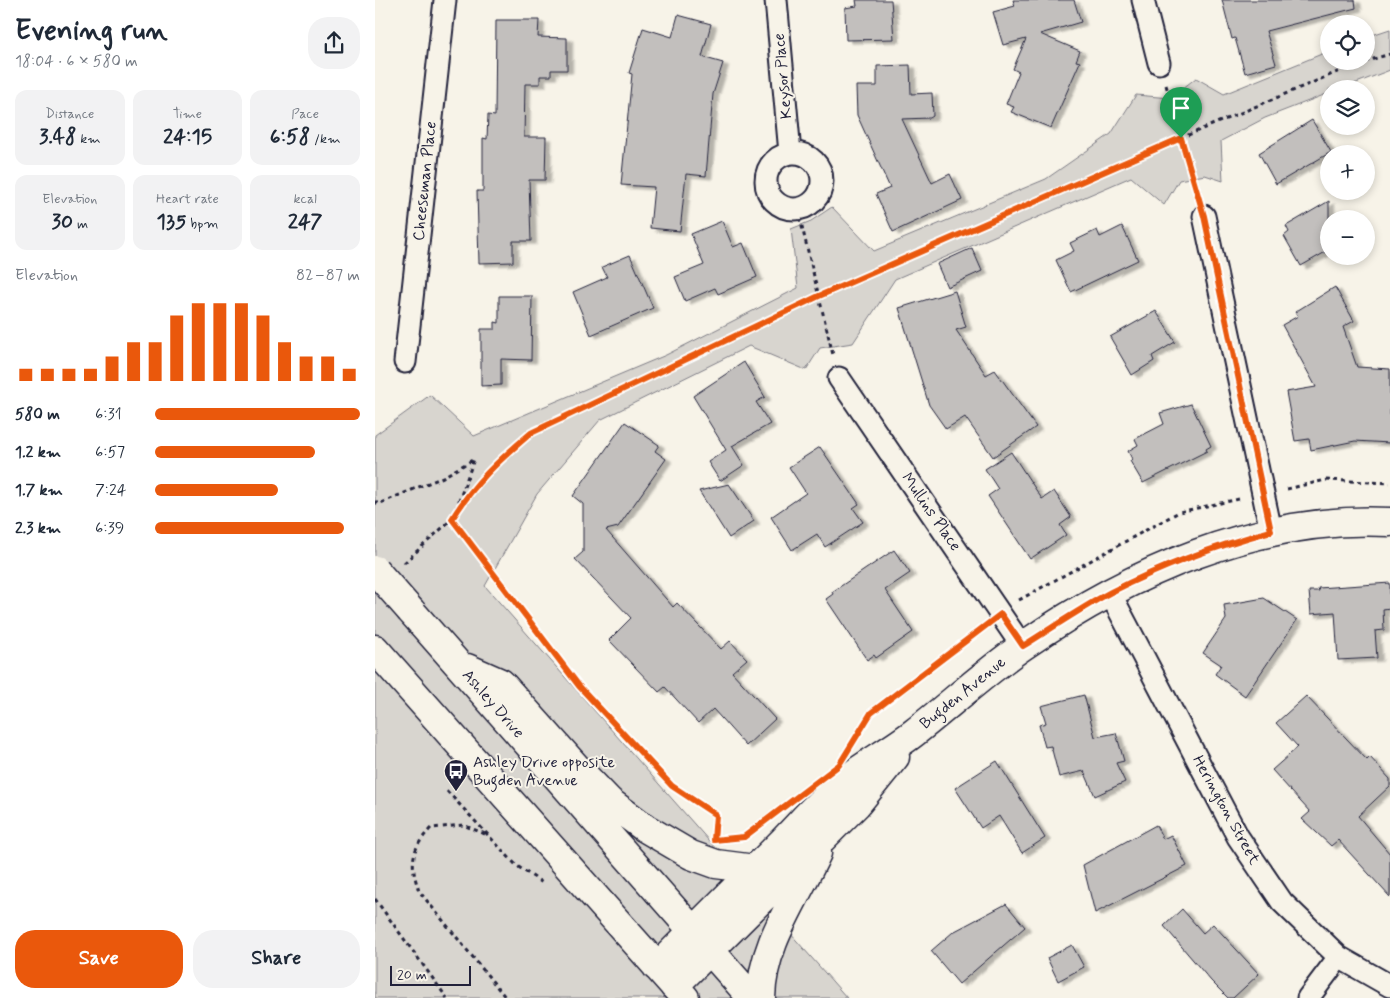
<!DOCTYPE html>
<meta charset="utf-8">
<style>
body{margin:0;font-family:Mynerve,sans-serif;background:#f2f2f3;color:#1f2937;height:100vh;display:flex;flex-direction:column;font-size:19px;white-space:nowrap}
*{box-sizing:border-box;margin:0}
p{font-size:16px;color:#747a83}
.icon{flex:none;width:28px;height:28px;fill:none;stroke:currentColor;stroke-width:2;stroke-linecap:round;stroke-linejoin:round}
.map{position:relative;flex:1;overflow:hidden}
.details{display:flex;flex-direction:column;background:#fff;width:375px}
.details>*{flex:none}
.tools{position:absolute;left:945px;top:15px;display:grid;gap:10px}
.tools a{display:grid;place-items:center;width:55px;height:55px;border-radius:50%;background:#fff;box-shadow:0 2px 8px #0003;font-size:25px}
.scale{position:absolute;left:15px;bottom:12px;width:81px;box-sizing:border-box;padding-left:5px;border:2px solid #22223b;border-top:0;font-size:14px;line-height:18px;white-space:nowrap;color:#22223b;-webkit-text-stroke:4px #f7f3e8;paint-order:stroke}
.pin{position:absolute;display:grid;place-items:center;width:42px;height:42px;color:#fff;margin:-51px -21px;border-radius:50% 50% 50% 0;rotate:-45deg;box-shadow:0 0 5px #0007}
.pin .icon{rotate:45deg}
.round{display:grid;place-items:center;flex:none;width:52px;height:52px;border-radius:20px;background:#f2f2f3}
.headline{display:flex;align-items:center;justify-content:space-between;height:85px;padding:0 15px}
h1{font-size:28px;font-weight:700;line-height:38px}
.stats{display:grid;grid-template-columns:repeat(3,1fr);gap:8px;height:85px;padding:5px 15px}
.stats div{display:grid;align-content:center;border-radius:12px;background:#f2f2f3;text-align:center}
.stats b{font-size:21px;font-weight:700}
.stats small{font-size:14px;font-weight:400}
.stats p{font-size:14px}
.chart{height:140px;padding:10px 15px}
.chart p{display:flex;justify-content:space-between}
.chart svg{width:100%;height:90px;margin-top:5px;stroke:#ea580c;stroke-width:6}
.cta{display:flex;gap:10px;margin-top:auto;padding:10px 15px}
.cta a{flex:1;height:58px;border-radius:20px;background:#ea580c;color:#fff;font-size:20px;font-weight:700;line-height:58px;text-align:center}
.cta a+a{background:#f2f2f3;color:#1f2937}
ul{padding:0 15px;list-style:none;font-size:16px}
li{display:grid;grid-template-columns:80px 60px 1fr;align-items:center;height:38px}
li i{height:12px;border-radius:6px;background:#ea580c}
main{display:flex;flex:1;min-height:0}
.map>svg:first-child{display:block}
</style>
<main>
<section class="details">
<div class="headline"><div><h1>Evening run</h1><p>18:04 · 6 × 580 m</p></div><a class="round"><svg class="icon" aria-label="share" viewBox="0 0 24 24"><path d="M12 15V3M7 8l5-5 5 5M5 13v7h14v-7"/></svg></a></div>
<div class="stats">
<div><p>Distance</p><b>3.48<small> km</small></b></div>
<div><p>Time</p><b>24:15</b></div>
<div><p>Pace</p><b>6:58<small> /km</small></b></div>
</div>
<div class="stats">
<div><p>Elevation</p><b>30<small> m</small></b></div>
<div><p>Heart rate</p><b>135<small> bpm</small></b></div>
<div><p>kcal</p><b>247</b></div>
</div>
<div class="chart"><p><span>Elevation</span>82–87 m</p>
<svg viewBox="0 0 160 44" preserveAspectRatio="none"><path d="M5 44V38M15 44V38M25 44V38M35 44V38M45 44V32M55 44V25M65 44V25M75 44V12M85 44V6M95 44V6M105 44V6M115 44V12M125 44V25M135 44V32M145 44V32M155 44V38"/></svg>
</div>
<ul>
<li><b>580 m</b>6:31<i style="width:100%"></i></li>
<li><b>1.2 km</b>6:57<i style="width:78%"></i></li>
<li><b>1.7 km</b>7:24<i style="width:60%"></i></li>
<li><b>2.3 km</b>6:39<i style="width:92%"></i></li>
</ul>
<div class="cta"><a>Save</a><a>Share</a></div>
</section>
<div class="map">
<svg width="1015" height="998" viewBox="0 0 1015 998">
<defs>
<filter id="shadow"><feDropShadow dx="5.5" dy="3" stdDeviation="1" flood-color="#0004"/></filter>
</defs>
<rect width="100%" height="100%" fill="#f7f3e8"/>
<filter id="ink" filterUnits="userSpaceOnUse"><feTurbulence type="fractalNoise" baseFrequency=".02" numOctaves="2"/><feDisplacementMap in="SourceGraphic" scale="10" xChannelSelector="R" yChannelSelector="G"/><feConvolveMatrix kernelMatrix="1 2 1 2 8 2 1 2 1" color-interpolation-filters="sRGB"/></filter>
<g filter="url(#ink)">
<path fill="#d8d5cf" stroke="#7d7c85" d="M1015,29v41l-49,19h-12v4l-64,25 -44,23 2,40 -18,-6 -26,5 -15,25 -33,-28 -236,102 -42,64 -33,5 -14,22 -57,-24 -149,74 -63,74 -52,92 362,412h-472v-563l55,-40 44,41 192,-81 132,-67 -7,-59 20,-8 21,-14 42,44 172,-72 65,-45 25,-39 34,3 26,-20 28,16 105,-43v10h37v-24z"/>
<path fill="#c2bfbd" stroke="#22223b" filter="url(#shadow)" d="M481,0h35l3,39 -48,1 -1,-32 12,-2z
M638,0h61l7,22 -41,12 40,17 -4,10 4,1 -29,66 -40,-16 3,-5 -8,-3 13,-32 -6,-3 13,-30 -23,6 -10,-33 22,-6z
M847,0h133l1,8 -90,23 10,33 -31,9 -10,-35 -3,1z
M303,15l33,9 -9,33 21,6 -10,31 -7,82 -20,-2 -6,57 -30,-3 4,-41 -33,-2 11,-111 -3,-1 14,-45 29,9z
M121,20h43l-1,17 29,1v32h-16v6h-11v8h-15l-1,53h22l-1,43h-16l2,61h-18v21l-34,1 -2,-72h6v-53l4,1 1,-24 7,1z
M535,65l1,29 21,-1 1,23 -3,2 -28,1 30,64 18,-9 12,26 -69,32 -17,-38 14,-6 -33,-73 -1,-29h21v-20z
M937,120l19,32 -55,32 -17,-31z
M954,201v49l-28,16 -17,-30 5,-4 -3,-6z
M347,221l11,26 10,-4 14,34 -39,17 -3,-6 -30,13 -10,-24 29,-12 -13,-31z
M747,226l16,34 -67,32 -15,-32 18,-9 -4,-8 27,-13 3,7z
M597,248l10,23 -35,16 -10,-23z
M255,255l23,53 -62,27 -18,-43 34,-15 -5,-10z
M960,287l19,34 -11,6 14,40 33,2v74l-35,-2 -44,9 -2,-11 -14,2 -9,-49 30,-5 -34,-62 16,-9 -3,-4z
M580,291l11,36 -10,3 30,45 9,-5 41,57 -43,30 -28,-40 -19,12 -17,-24 -30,-97z
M124,296h33l-1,64 -30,-1v26l-20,1v-57h14v-7l4,1z
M781,311l19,31 -23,14 2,5 -22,14 -22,-38z
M369,362l21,35 -9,5 14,22 -38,22 12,19 -24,16 -12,-19 18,-12 -33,-54z
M816,404l20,42 -5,3 1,2 -64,32 -13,-22 2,-2 -4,-8 10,-6 -3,-6 29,-15 -4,-11z
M250,422l34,23 -4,6 11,8 -48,68 -12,3 67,77 4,-4 44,46 9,-8 17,18 -15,13 43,47 -29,27 -33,-37 -15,14 -33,-36 -6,5 -50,-52 22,-22 -56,-59 8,-7v-48l-10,-8z
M445,447l39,57 -6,4 10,14 -38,25 -8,-13 -25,16 -21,-33 35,-24 -17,-26z
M636,452l31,47 12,-8 17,26 -11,8 6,10 -36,24 -42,-63 10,-7 -13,-20z
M354,484l25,37 -25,17 -30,-47z
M519,550l16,23 -25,17 28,42 -37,26 -2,-3 -7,5 -41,-61 7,-5 -1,-2z
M1015,583v25l-7,1 1,21 -9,1 2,27 -39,2 -3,-48 -24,2 -2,-23h10l-1,-3z
M889,598l33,22 -52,76 -30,-22 6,-9 -18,-12 23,-34 -2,-14z
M709,695l11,42 21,-4 8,28 -8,2 9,19 -30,14 -11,-25 -25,6 -8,-31 -6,1 -6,-22 7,-2 -5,-17z
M931,696l61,64 3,-3 20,22v7l-32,30 32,38v43l-52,-57 -7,6 -29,-27 8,-7 -38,-42 26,-23 -22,-24z
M622,761l48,77 -23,15 -23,-37 -18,12 -26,-40z
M781,825l7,14 8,-4 16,31 -92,47 -12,-48z
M631,904l19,23 -66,57 -28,-33 22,-19z
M807,909l21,24 10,-9 46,50 -26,24h-5l-17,-17 -47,-55z
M697,945l12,22 -26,14 -11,-23z"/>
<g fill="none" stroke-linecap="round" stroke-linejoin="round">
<g stroke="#22223b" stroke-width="25">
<path id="street" d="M401,0l14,153
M768,0l16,63
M391 181a28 28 0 1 1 56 0a28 28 0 1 1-56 0Z
M829,216l67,315
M30,362l40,-362
M464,378l183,268
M735,593l128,244 44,65 57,55 51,29
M933,998l31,-41"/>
</g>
<g stroke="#22223b" stroke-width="31">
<path id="secondary" d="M36,611l341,387
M0,649l310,349
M92,668l34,15 76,85 33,34 35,26 46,27 25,9 39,5
M282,967c41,-41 82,-82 122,-122 20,-20 39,-43 60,-60 24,-20 52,-34 76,-53 36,-28 70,-60 108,-86 107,-74 235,-131 367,-124
M299,986l183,-182 38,-47
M386,998c1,-54 34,-97 56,-145"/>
</g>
<path stroke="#22223b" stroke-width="3" stroke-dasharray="4 4" stroke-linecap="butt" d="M791,85l31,109
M423,210l35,145
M912,489l39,-9 64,3
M0,501l3,3 65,-27 31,-18 -19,53
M77,519l127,167 93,100 44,29 -2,21
M29,563l48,-44 14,-22 28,-33 37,-31 288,-137 362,-158 173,-73 36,-11
M644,600l160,-88 60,-13
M479,739l17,-26 109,-84
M72,791l70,75 27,18
M110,834l-22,-9 -32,3c-21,22 -21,36 -12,63l87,107
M0,899l72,99"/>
<use href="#street" stroke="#f7f3e8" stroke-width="21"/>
<use href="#secondary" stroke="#f7f3e8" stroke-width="28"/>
<g stroke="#22223b" stroke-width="31" stroke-linecap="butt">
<path id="secondary-bridge" d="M0,570l36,41"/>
</g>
<use href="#secondary-bridge" stroke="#f7f3e8" stroke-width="28"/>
</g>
</g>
<g fill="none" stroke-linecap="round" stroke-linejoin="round" filter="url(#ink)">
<g stroke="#fff" stroke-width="10">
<path id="route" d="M806,138l23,78 67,315c-55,15 -109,35 -160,61 -30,16 -59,36 -88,54l-22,-32 -130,99 -32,52 -95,72 -30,3 2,-25 -44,-29 -93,-100 -127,-167c23,-37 46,-58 79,-86l288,-137z"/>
</g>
<use href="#route" stroke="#ea580c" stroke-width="6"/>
</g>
<defs>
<g id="bus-pin" transform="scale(1.25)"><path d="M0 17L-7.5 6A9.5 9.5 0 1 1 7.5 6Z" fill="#22223b" stroke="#f7f3e8"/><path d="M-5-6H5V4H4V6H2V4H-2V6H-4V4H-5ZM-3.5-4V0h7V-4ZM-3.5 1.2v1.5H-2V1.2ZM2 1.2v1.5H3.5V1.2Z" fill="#fff"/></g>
</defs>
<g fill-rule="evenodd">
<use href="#bus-pin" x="81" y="771"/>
</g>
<g text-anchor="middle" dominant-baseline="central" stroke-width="4" stroke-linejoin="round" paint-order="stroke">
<g font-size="16" fill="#22223b" stroke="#f7f3e8">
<text transform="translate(408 76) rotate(-95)">Keysor Place</text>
<text transform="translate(50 181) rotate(-84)">Cheeseman Place</text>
<text transform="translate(556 512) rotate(55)">Mullins Place</text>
<text transform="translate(588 693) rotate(-39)">Bugden Avenue</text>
<text transform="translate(118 704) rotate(49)">Ashley Drive</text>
<text transform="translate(851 810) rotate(61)">Herington Street</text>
</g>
<g font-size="16" fill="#22223b" stroke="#f7f3e8" text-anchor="start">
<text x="98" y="762">Ashley Drive opposite<tspan x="98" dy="18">Bugden Avenue</tspan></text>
</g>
</g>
</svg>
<div class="tools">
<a><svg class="icon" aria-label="locate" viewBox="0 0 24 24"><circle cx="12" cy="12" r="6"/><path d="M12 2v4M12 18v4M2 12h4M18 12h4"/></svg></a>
<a><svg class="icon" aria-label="layers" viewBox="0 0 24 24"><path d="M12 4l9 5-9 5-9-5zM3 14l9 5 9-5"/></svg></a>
<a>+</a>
<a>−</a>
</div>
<div class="scale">20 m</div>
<div class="pin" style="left:806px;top:138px;background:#1e9e55"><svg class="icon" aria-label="arrive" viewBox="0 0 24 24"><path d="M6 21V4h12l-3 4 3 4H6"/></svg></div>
</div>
</main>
